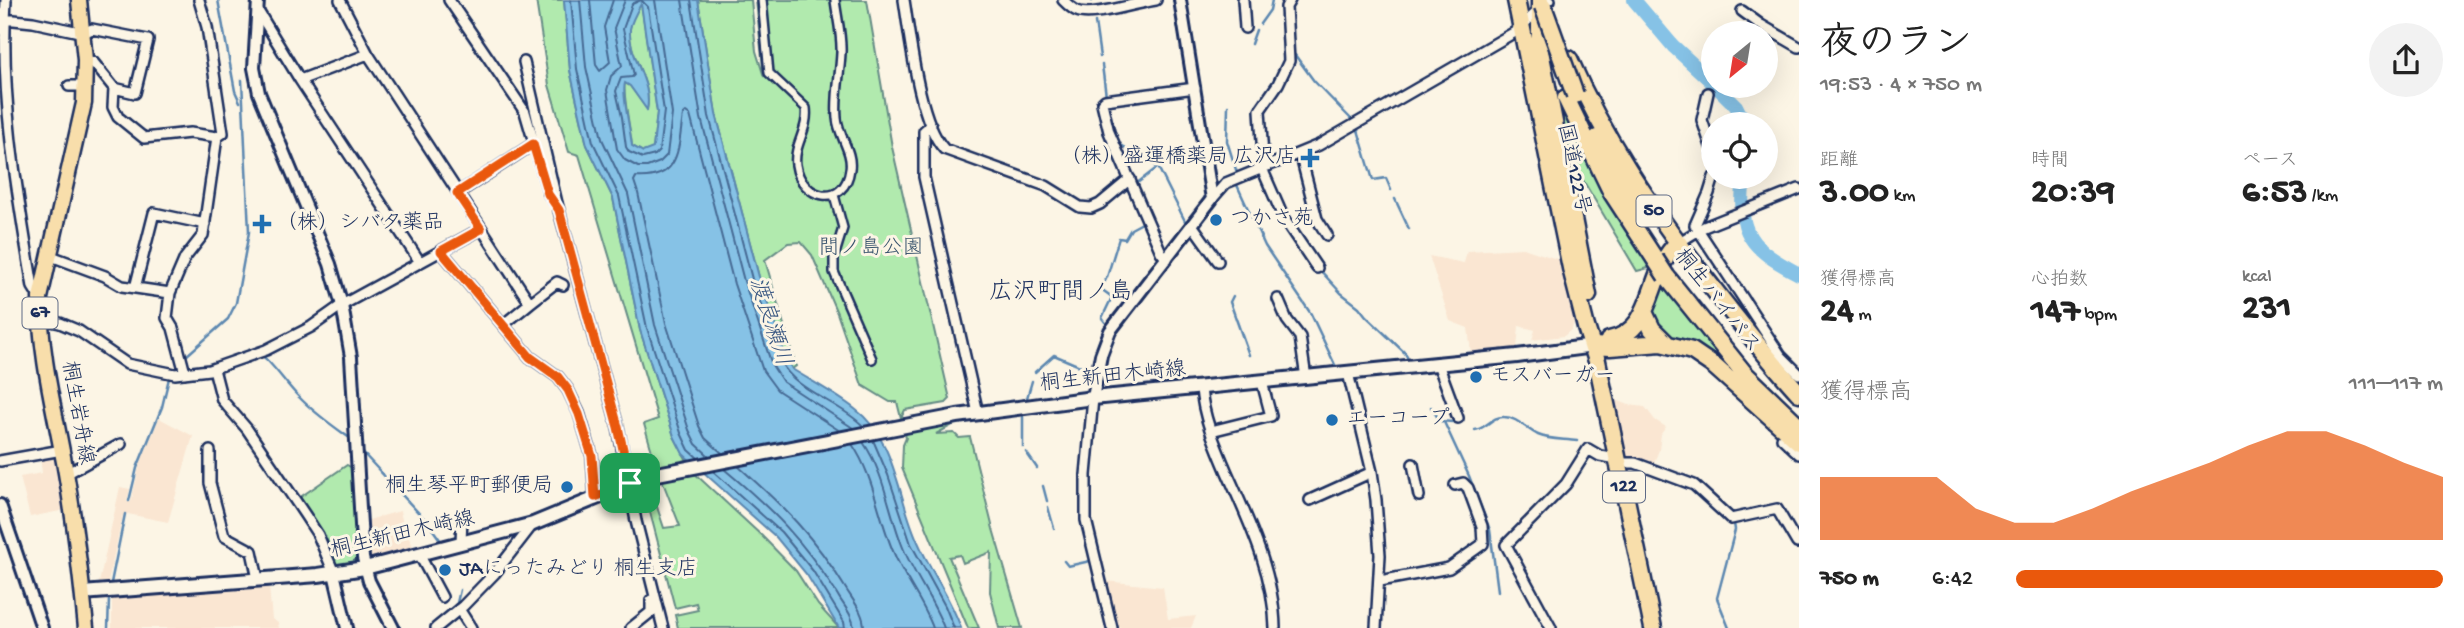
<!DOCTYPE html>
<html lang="ja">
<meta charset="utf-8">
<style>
body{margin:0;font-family:"Gochi Hand","Klee One",sans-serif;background:#f2f2f2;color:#222;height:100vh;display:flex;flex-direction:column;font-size:26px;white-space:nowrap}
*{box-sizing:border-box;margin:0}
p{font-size:23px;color:#767676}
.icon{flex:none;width:38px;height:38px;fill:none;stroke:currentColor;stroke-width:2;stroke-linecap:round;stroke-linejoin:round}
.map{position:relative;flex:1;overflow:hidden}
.side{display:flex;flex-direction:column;background:#fff;width:665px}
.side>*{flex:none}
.needle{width:46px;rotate:210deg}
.buttons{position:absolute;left:1701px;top:21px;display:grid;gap:14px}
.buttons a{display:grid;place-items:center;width:77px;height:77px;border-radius:50%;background:#fff;box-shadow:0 7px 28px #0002;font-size:35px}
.pin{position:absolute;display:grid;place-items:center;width:60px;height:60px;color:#fff;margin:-30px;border-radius:14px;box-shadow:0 4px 10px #0006}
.round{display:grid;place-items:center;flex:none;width:74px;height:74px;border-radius:37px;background:#f2f2f2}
.summary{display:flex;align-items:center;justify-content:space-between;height:119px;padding:0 21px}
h1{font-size:38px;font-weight:700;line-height:52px}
.stats{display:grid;grid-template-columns:repeat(3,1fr);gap:10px;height:119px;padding:7px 21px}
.stats div{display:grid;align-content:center}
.stats b{font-size:35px;font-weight:700}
.stats small{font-size:19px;font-weight:400}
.stats p{font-size:19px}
.chart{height:196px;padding:14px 21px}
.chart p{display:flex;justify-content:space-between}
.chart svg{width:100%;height:126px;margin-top:7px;fill:#ea580c;opacity:.7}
ul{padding:0 21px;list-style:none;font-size:23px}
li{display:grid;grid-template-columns:112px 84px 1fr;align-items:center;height:52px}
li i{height:18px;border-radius:9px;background:#ea580c}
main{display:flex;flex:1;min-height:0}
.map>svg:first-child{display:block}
</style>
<main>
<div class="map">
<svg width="1799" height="628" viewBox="0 0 1799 628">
<rect width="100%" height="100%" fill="#fcf5e5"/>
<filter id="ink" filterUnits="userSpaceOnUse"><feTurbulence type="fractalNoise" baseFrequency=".0143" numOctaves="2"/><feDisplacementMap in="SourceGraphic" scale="14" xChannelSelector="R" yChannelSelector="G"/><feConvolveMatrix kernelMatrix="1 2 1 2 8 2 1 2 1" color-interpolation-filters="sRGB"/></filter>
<g filter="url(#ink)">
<path fill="#fae6d2" d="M1523,248l40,13 12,57 -3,11 -8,7 -32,4 3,-10 -16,-4 -2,22 -46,5 -3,-25 -18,-7 -21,-65 35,7 3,-12z
M1611,398l18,7 16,2 10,13 11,7 -5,7 -2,16 -6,15 -22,-9h-7z
M159,418l34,18 -25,86 -40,-8 -5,1 -15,67 -9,1 21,-96 10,2 -3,13h4l9,-39z
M52,456l4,3 9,51 -35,7 -10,-40 22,-4 -2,-16z
M400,511l4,17 10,20 -41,10 -6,-4 -2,-33z
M1105,581l58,6 5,32 28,-3 -5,12h-75z
M269,587l3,32 6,4 1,5h-167v-31z"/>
<path fill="#b1eaae" stroke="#668c86" stroke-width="2" d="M536,0h28l6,70 17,75 26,53 27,132 34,106 19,36 69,64 34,35 22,34 21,23h-161l-3,-13 23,-5 -2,-7 -21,5 -31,-119v-5l5,-1 15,45 16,-2 -25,-64 -11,-38 14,-5 -79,-264 -10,-3 -20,-67z
M698,0h53l5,51 8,26 -8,-77h111l25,147 58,252 -4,4 -41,7 -3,6 5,17 49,-10 -20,11 18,-1 5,5 11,-1 23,92 29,99h-23l-9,-36 1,-40 -28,11 -3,-8 -11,2 30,71h-11l-66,-160 1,-23 3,-7 -9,-36h-7l-28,-17 -25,-72 -25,-58 -11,-13 -13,1 -23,17 31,106 -4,3 -5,-9 -28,-83 -43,-163z
M641,2l16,110 -4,37 -10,3 -11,-6c-1,-14 -10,-54 -7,-63l5,3 17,23c6,-27 -20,-55 -17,-81 1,-8 7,-18 11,-26z
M1563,102l89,165 -15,4 -69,-116 -10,-46z
M1662,281l61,76 -8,6 -52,-26 -12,-24z
M347,465l5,3 6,87 -6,9 -16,3 -40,-67z"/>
<path fill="#86c2e6" stroke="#5b87b0" stroke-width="2" fill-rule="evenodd" d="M564,0h134l18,114 43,163 28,83 5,9c21,13 44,25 63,40 41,30 43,91 63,133 13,30 32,55 43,86h-122l-32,-53 -31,-38 -93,-83 -9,-18 -34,-106 -27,-132 -26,-53 -17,-75zM641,4l16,108 -4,36 -10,4 -11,-6c-1,-14 -11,-53 -7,-63l5,3 17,24c6,-28 -19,-53 -17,-81 1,-7 7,-18 11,-25z"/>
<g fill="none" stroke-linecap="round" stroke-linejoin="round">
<path stroke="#466a94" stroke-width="2" d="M571,0l6,69 16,73 26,54 28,132 34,105 8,17 9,8
M580,0l6,67 16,72 26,55 27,131 34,105 7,14 13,12
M590,0l6,65 4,6 10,-9 -6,-35 9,-27
M625,0l-11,28 8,38 -11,10 -4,14 10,59 8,11 13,7h9l13,-5 7,-7 5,-41 -17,-114
M641,0l7,7 16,104 -5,40 -4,4 -12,3 -14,-6 -3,-5 -4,-30 -6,-26 5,-13 11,-1 2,-2 -11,-46 9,-25z
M682,0l19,118 43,163 28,84 11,17 70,46
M691,0l18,116 43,163 29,83c14,29 59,40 82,64
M873,440l15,35 23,69 34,62 9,22
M863,442c21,30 26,70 39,103 11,29 31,54 42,83
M852,444c22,32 26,72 41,107 11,27 30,50 40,77
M722,453l-17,-15 -6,-12 -33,-103 -28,-130 -4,-12 2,-4c45,3 42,-29 47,-62l3,-3 4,3 44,169 29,87 14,19 63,41
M738,466c46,41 76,70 108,123 8,13 18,24 18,39
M724,469c49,41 79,71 113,125 6,11 16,21 17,34
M713,471l68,61 32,39 31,51 1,6"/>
<path stroke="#5b87b0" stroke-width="2.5" d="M218,0l17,91 5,11
M1092,0v1
M1095,22l5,35
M1260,24l10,-14 2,-10
M1251,44l5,-14
M1295,55l19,26 38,39
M1102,65l4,31
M1228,106l-1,35 10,32
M1358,130l15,50 13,-2 5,12
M1121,145l37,22 28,56
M1136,184l22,-17
M1237,185l28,61 46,68 25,53
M1395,199l14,30
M1320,270l21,23 18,14 7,9 39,37 3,6
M1233,296l-3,6 19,53
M1105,322l-3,-4 10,-21 -11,-8 6,-12 12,-39 6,1 6,-10 13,-7
M186,356l42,-37 8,-16 13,-71 -7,-152
M262,356c8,4 27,32 37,41 15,16 34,29 52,42
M220,372l6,-4
M1035,372l19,-17 35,15
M1027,398l5,-17
M1431,407l9,14 13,1
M1444,422l25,54 21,54 8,61
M1475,430c11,-1 17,-14 29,-13 13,0 23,13 34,18 11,5 27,4 39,6
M1023,447v-30
M1026,452l11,16
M363,453l65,70 13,18
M1043,486l4,15
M129,501l8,-33 25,-61 7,-29h2
M1048,507l6,21
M1064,561l4,5 22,-5
M111,583l14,-69
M456,607l4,-17
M108,628l1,-29
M1729,628l-12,-30 18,-68 -1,-7"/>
<path stroke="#86c2e6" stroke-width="14" d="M1634,0l39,46 40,37
M1716,86l20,20 9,18
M1744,177c-7,56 5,71 55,97"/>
<g stroke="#1b2f5e" stroke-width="12">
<path id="pedestrian" d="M762,0l7,73 37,35c3,22 -13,37 -10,57 5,35 49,44 54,4 3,-17 -12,-34 -13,-51 -2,-22 3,-43 4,-65 1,-17 -4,-36 -6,-53
M834,195l9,33 -9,29v15l38,87"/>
</g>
<g stroke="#1b2f5e" stroke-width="14">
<path id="minor" d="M6,0c-6,96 11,193 27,287l7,11
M340,0l28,54 162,249 -27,22
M449,0l76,112 24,82 6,8
M904,0c6,37 15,122 40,149l102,37 34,21 11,1 9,-4 30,-25
M1063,0c4,4 9,9 14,11 14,7 63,-9 79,-11
M1243,0l2,28
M1290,0l-4,7 3,54 -11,23 -18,26 4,63 20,46 33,49
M258,11l42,69 120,182
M1742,11l19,14 38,22
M4,19l29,3 51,11 8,-4 56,11 -13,53 -21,-5
M85,60l8,2 21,26 -1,19 5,10 26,21 46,-5 27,4
M524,62l33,141 61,224 18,94 27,107
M300,80l68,-26
M69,86h16
M1708,93l-6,27 11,32
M931,125l-7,6v46l54,236
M1300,153l17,66 10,16
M1714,177l-5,16 -14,32 86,131 18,18
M458,193l75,-49
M1212,199l14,-16 93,-38 196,-113 35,-32
M1193,226l25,35
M1678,243l26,-16 95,-38
M441,251l89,106 28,20 10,13 11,23 13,43 3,41
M51,256l54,20 17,10 48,7
M1167,259l-6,-7 -52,-120 -7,-29 3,-3 90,-12
M135,288l19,-75 51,11
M1278,299l9,21 13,17 6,41
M530,303l27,-21 6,3
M40,319l20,4 19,8 48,33 48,10 34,-4 57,-20 45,-23 31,-22 139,-76
M1438,364l20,54
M214,369l8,31 25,29 58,86 13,20 16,38
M185,373l-12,-45 -6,-10 3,-25 15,-35 18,-23 14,-98 6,-4 -16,-106 -8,-27
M1348,373l24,99 4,28 4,55 -4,73
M1201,388c2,28 14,56 25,82 22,50 48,102 49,158
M1093,398l-7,77v45l26,108
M1211,431l60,-15 -9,-34
M1787,433l-5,5 17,16
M210,451v32l14,53 28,15 6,28
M0,461l62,-11
M1618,463h17l59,22 37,34 46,-10 20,34
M1413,464l6,32
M66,474l55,-30
M1310,500l62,-28
M461,543l1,-27
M419,554l23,43
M1380,581l69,-13 34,-24 -1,-18 -14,-38 -5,-5 -8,2
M459,609l12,19
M436,628l27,-22 32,-33 38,-49
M631,628l20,-16v-12
M1551,628l-45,-83 60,-61 22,-35 12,7 18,3"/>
</g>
<g stroke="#1b2f5e" stroke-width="16">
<path id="tertiary" d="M258,0l-4,68 5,25 71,171 12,41 9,52 12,201 6,23 24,47
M1093,398l8,-43 9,-24 102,-132 -32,-199
M0,505l42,123
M334,573l13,55"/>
</g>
<g stroke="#1b2f5e" stroke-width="18">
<path id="secondary" d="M82,593l236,-18 47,-7 168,-44 119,-49 305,-59 136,-18 424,-42 77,-10"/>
</g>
<g stroke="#1b2f5e" stroke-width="19">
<path id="primary" d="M79,0l6,60 -1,43 -44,195c0,60 16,117 26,175 9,51 15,104 20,155"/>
</g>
<g stroke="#1b2f5e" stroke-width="21">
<path id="trunk" d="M1516,0l55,268 15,59 11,34 56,267
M1540,0v51l48,244
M1569,59c34,78 80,146 132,214 32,41 63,82 98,120
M1566,98l46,95 43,66
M1597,138l37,70
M1666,276l78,97 55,53
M1644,312l8,17 14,14
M1609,340c48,-9 37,-70 69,-97
M1594,346l16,1 51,-4 31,8 22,15 85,76"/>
</g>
<use href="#pedestrian" stroke="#fcf5e5" stroke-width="7"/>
<use href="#minor" stroke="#fcf5e5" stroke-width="9"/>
<use href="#tertiary" stroke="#fcf5e5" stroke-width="10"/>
<use href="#secondary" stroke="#fcf5e5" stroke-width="12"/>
<use href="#primary" stroke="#f8deab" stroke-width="14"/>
<use href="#trunk" stroke="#f8deab" stroke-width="16"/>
<g stroke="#1b2f5e" stroke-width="21" stroke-linecap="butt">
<path id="trunk-bridge" d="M1543,6l32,89
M1655,259l11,17"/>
</g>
<use href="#trunk-bridge" stroke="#f8deab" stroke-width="16"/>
</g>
</g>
<g fill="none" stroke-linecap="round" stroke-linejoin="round" filter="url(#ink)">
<g stroke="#fff" stroke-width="14">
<path id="route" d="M533,144l15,50 11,16 59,217 11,49 1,7 -35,14 -3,-41 -13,-42 -11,-24 -10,-13 -28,-20 -89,-106 40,-22 -24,-36z"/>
</g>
<use href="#route" stroke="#ea580c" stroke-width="9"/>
</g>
<g fill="#1f6fb2" stroke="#fcf5e5" stroke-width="2.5">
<path d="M1306.5 147.5h7v7h7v7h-7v7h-7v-7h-7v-7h7z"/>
<circle cx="1216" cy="220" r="7"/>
<path d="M258.5 213.5h7v7h7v7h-7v7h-7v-7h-7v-7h7z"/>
<circle cx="1476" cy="377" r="7"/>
<circle cx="1332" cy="420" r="7"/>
<circle cx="567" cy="487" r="7"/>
<circle cx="445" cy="570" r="7"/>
</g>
<g text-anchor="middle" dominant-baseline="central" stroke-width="6" stroke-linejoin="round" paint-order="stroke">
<g fill="#fcf5e5" stroke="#5e6a86" stroke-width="2">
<rect x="1636.5" y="195.5" width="35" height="31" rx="5"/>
<rect x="22.5" y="297.5" width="35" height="31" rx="5"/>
<rect x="1603" y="471.5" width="42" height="31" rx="5"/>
</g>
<g font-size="19" font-weight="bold" fill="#1b2f5e">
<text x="1654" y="211">50</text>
<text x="40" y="313">67</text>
<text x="1624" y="487">122</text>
</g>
<g font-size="21" fill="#1b2f5e" stroke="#fcf5e5" text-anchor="start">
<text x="1296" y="158" text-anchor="end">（株）盛運橋薬局 広沢店</text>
<text x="1230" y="220">つかさ苑</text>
<text x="276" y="224">（株）シバタ薬品</text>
<text x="1490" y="377">モスバーガー</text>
<text x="1346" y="420">エーコープ</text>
<text x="553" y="487" text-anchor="end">桐生琴平町郵便局</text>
<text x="459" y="570">JAにったみどり 桐生支店</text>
</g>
<g font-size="21" fill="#1b2f5e" stroke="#fcf5e5">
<text transform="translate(1572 169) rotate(78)">国道122号</text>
<text transform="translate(1716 302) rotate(52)">桐生バイパス</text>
<text transform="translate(1113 378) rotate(-6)">桐生新田木崎線</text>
<text transform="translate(76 413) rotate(80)">桐生岩舟線</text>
<text transform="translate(403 536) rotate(-13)">桐生新田木崎線</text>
</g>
<g font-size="21" fill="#39546e" stroke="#fcf5e5">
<text x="871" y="249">間ノ島公園</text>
</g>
<g font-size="23" font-style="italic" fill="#365480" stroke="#fcf5e5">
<text transform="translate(769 322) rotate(72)">渡良瀬川</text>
</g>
<g font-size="24" fill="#1b2f5e" stroke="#fcf5e5">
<text x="1061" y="293">広沢町間ノ島</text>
</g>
</g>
</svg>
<div class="buttons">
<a><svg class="needle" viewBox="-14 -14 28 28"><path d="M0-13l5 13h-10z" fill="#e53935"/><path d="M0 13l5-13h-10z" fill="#767676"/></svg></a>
<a><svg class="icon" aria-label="locate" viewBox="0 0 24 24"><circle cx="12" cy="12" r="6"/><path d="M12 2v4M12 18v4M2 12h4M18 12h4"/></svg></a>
</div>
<div class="pin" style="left:630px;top:483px;background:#1e9e55"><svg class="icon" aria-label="arrive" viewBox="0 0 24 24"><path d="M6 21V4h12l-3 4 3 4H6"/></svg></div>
</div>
<section class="side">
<div class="summary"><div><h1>夜のラン</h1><p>19:53 · 4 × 750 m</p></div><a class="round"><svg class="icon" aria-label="share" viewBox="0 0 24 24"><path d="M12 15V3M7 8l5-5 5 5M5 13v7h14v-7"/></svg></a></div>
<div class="stats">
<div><p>距離</p><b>3.00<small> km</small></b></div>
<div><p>時間</p><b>20:39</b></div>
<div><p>ペース</p><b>6:53<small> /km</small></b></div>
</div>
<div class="stats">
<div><p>獲得標高</p><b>24<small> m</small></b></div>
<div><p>心拍数</p><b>147<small> bpm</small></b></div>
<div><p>kcal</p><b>231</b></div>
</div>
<div class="chart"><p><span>獲得標高</span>111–117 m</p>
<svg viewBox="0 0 160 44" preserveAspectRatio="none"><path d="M0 44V22L10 22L20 22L30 22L40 33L50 38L60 38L70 33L80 27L90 22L100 17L110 11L120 6L130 6L140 11L150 17L160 22V44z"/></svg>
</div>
<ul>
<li><b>750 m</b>6:42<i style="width:100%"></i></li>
</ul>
</section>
</main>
